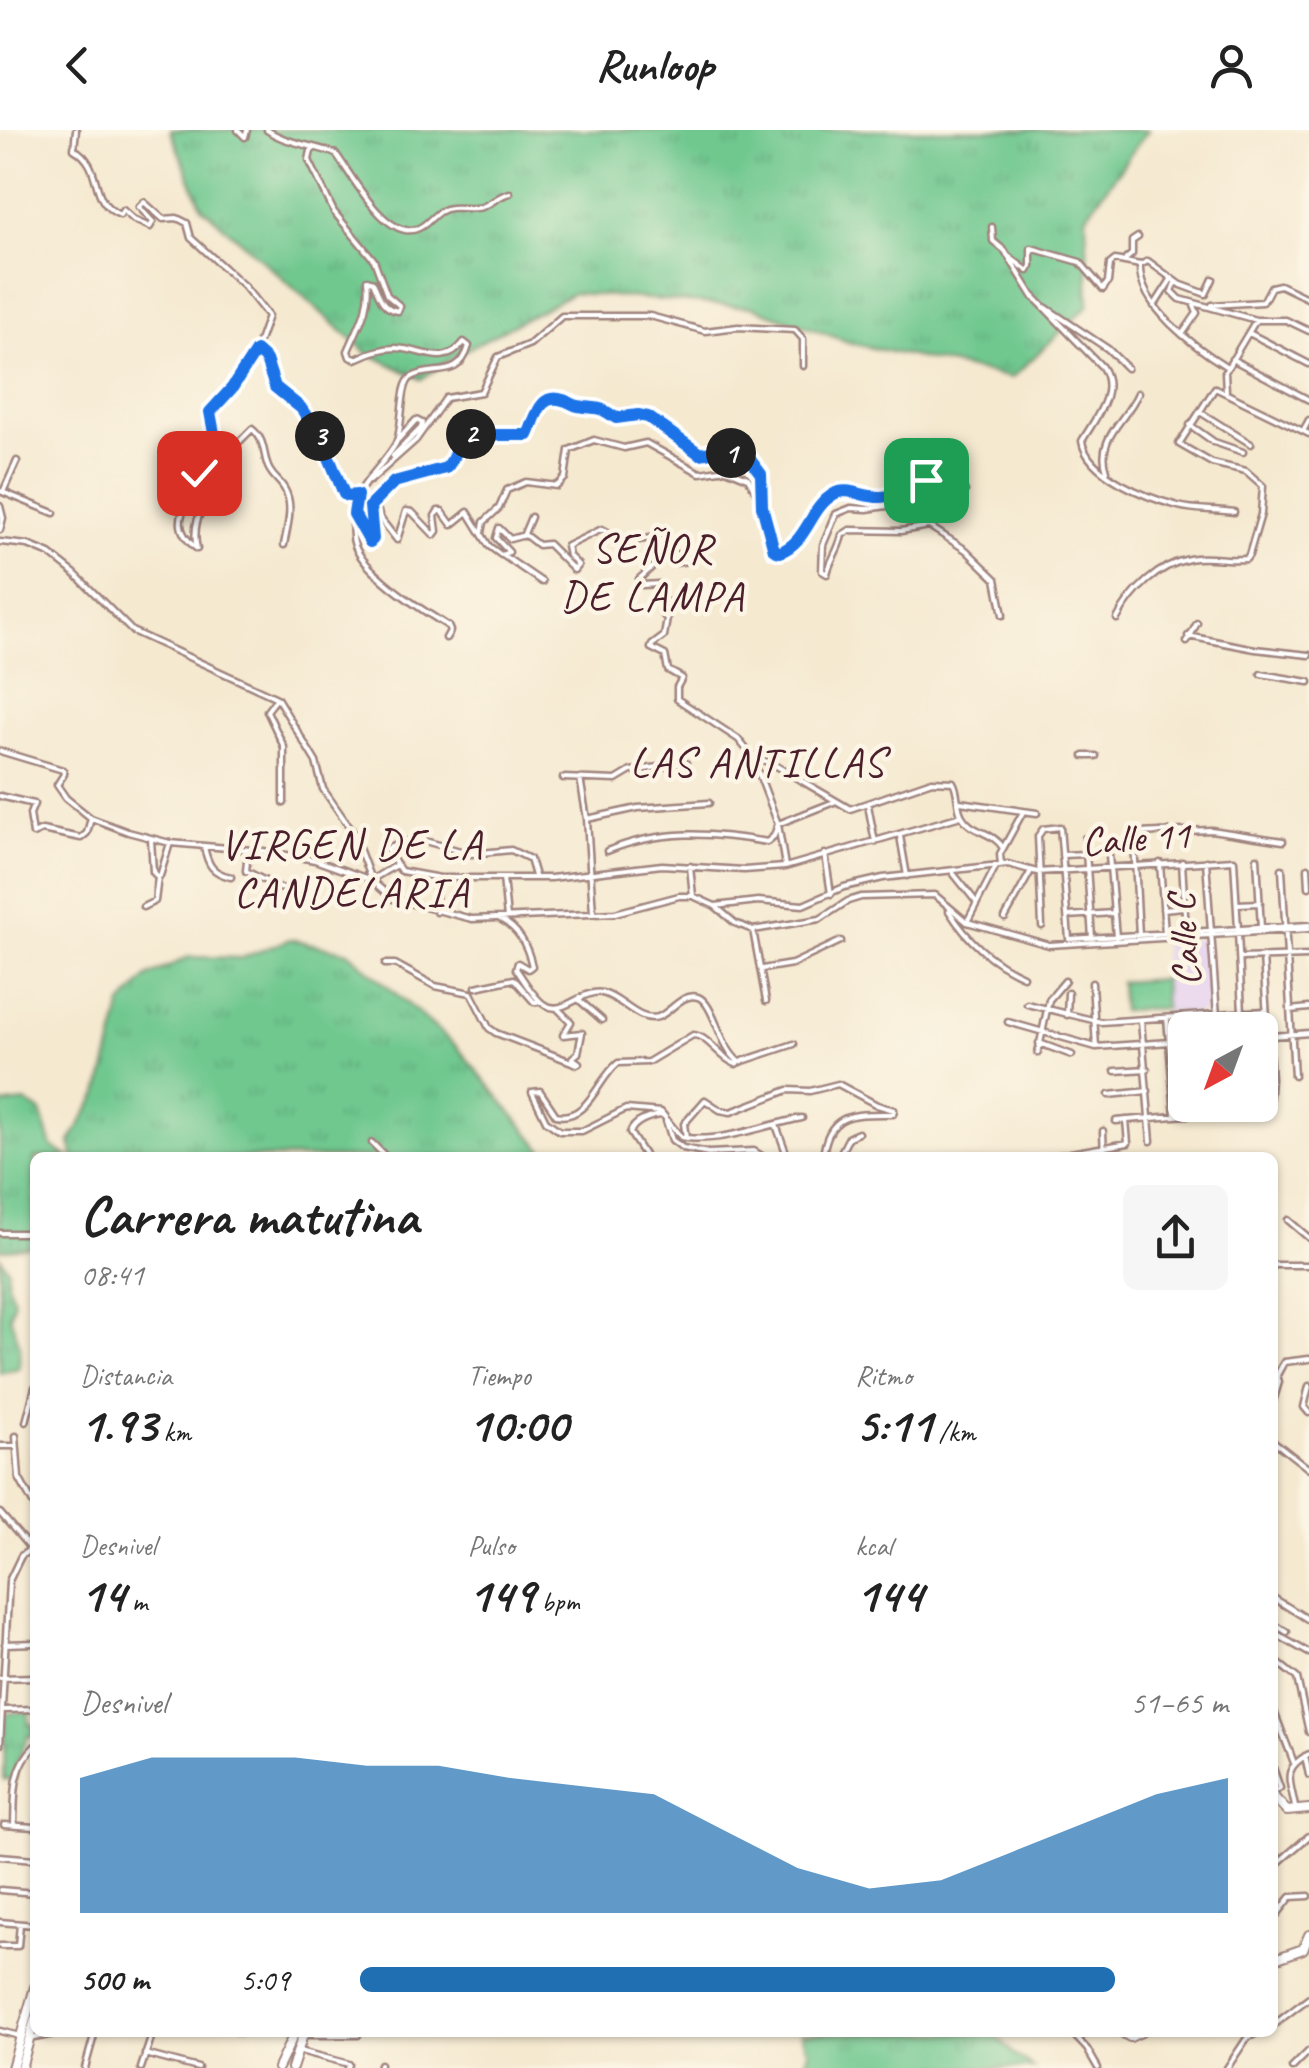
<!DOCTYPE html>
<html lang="es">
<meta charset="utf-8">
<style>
body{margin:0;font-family:Caveat,sans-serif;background:#f6f6f6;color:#222;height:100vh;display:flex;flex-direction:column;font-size:38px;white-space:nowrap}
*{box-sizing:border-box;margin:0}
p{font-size:32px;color:#767676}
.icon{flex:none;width:55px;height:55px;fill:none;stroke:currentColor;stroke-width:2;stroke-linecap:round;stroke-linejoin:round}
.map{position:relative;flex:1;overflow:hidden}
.sheet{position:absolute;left:30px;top:1022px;width:1248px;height:885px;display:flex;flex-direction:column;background:#fff;border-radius:15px;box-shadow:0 2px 8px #0004}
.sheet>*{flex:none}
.needle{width:65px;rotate:221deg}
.controls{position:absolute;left:1168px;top:882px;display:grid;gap:20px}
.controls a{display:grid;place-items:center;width:110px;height:110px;border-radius:15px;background:#fff;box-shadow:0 2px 8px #0004;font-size:50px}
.pin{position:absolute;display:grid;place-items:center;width:85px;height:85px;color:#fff;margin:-42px;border-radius:20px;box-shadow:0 5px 15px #0006}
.km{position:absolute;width:50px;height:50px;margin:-25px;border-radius:50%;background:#222;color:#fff;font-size:28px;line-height:50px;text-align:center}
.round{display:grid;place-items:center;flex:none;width:105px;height:105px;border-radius:15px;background:#f6f6f6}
.headline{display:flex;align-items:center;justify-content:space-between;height:170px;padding:0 50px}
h1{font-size:55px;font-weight:700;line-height:75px}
.metrics{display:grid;grid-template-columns:repeat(3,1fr);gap:15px;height:170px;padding:10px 50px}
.metrics div{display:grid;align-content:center}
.metrics b{font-size:50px;font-weight:700}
.metrics small{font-size:28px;font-weight:400}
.metrics p{font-size:28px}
.chart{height:280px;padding:20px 50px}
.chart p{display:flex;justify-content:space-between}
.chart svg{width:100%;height:180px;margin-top:10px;fill:#1f6fb2;opacity:.7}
ul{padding:0 50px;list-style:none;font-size:32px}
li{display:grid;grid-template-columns:160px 120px 1fr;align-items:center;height:75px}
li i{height:25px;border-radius:12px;background:#1f6fb2}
header{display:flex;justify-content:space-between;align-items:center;height:130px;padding:0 50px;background:#fff;font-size:45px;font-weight:700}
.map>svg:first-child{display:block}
</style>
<header><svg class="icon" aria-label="back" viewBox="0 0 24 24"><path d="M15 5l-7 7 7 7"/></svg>Runloop<svg class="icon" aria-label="person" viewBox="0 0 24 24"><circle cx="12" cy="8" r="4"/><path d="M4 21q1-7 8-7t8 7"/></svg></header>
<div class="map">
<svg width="1309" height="1938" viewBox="0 0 1309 1938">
<defs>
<pattern id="grass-tufts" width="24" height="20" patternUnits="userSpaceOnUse" patternTransform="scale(2.5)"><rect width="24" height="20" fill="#6fc88f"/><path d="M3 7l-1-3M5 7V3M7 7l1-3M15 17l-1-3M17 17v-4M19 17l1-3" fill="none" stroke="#62ab7c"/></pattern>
</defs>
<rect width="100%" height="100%" fill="#fcf5e5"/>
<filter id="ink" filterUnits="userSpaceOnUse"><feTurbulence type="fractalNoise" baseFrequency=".01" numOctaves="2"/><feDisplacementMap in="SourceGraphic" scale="20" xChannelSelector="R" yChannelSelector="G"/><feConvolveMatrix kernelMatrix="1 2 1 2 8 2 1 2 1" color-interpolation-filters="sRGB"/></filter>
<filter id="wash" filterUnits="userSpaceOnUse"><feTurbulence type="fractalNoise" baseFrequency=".0048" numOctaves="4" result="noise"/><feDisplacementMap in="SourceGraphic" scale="40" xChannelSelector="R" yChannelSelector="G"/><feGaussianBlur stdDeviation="2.25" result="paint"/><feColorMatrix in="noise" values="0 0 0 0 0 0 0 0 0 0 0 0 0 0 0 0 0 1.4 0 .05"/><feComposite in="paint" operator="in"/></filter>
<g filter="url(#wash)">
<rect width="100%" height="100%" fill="#f5e9d0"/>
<path fill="#e6d2f0" d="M1198,808l10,2 4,72 -46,3 -3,-73 29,-1z"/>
<path fill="url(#grass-tufts)" stroke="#5c745d" stroke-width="2.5" d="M170,0h978l-62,86 3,89 -77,73 -158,-34 -102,-37 -179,-14 -115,61 -37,25 -54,-26 -165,-146z
M290,809l58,13 109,95 86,103 -1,8h-468l-4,-16 30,-51 22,-86 25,-28 42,-20 53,1z
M25,972l16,10 11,35 17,10 -34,1v88l-35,4v-145z
M0,1127l8,12 -1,14 7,16 -4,17 10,31 -1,21 -19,5z
M29,1581v14h6l-1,11h-6l-11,27 -2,17 -11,-1 1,-65z
M801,1903h193l22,23 18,12h-230l5,-17z"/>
<path fill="#6fc88f" stroke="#5c745d" stroke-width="2.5" d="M1163,849l2,29 -43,3 -2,-29z"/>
</g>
<g filter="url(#ink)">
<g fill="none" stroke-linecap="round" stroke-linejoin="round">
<g stroke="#a0847e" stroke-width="9">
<path id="street" d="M76,0l-2,19c31,18 13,52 46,66l3,-5 11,10 16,7 3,-5 -14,-15 5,-5 19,17 14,-1 10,5 4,15 53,48 24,30 -12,34 -25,38 -21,24 8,43 -12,17 -7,1c-9,32 -35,49 -2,76 -8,-35 14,-55 39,-80l1,-25 15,-15c12,9 11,22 15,35 3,12 13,16 18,26 9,16 2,38 -1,55
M238,0l7,7 2,-7
M267,0c20,14 47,15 69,24 14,18 51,90 83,74 12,-6 17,-19 32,-20 11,-1 21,2 31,-1 11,-4 17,-12 28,-14
M315,18l-4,3 -2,9 25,52 40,48 13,35 13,11 -2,5c-16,-2 -19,-16 -25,-29l-6,-2c4,28 -9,47 -19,71l2,6 6,2c13,-6 25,-11 40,-11 27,1 48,21 68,-6l5,4c-10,35 -35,19 -57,31 -13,7 -8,50 -16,66 -9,17 -27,32 -37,50 -3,5 -4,15 -5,22 -1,10 -3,21 1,31 11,28 67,64 93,80l2,5 -4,7
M992,97l1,14 12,10 29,47
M1007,125l21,16 3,-5v-18l49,14 23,27 5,-7 2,-18 5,-4 25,5 8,-4 31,23 27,10 7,-15
M1126,129l6,-5v-13l6,-4
M1140,136c-2,40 55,81 87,101
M1175,153l-3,8 8,8 76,21h30l23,11
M1033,166l69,71c16,25 -6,50 -20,74 5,34 66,57 96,65 18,5 38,3 56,6
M1212,175l51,-3 8,-15 9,-2 29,14
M1154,176l18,-28
M1045,177l63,42 19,19
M1183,203l14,-20 -4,-10
M1249,203l60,31
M256,221l10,9 9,27 26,21 20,29 23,57 11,2
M1232,229l77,41
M1226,261l-1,-19 31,-52
M1200,282l51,32
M1190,295l24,17 29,10
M1303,301l6,-11
M393,326l28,-28 1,-5 -6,-3 -18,20
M1107,341c-12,-33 20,-51 31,-78
M370,351l46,-41 30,-42 35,-6 17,-35 32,-13 32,-28h88l55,15 33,-4 57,3 8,9v27
M0,361l54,22
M3,362l14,-31
M374,374l20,-22 52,-14 7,-9 4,-16 9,-8h62l14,-31 8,-5 11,-1 21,9 13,-1 21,12 22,-3 10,2 52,37 16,-3 33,7 12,17 2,29
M0,376l3,12 -3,12
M354,384l16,28 3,-3 -4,-21 3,-14 4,1 4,13 17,22 9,-29 6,1 22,23 3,-4 -2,-15 3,-5h4l10,14 16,-13 21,34 12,9 8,-3 -13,-14 3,-10 11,11 15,-4 13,10 10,-1 26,26 4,-5 -9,-9 -2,-10 35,-17 24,13 31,-5 20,19 10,1 1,4 -14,2 -13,-4 -22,20 3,6 17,-1 -3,11 14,9 -9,8 6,7 -3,17 -12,9 -1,3 14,7 3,15 14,8 -5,9v12l61,40 14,17 21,8 77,45 82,-28 21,1c6,10 3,24 9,34 9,17 31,15 41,32
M482,403l2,-11 15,-14 8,-18 19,-8 31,4 8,-8 4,-28 25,-10 30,8 22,-5 54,30 26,-4 22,9 12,21 14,51 7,2c29,-12 27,-45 60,-62l40,7 14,-2 30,-14 37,5 3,5h-38l-27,13 -33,5 -16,-1 -15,6 -13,31 -1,26 5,3c3,-14 12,-24 15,-39l8,-5 51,1 28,-5 37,24 30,29 7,36
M523,406l8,-19
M0,412l28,3 22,9 24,19 58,58 145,67 39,64 7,27 30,43 18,48 25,-15
M504,426l38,26
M1117,489c14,-27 41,-54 72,-60 18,-4 38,2 57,0l3,-4 12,-41 2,-28 -17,-15 -34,-8 -33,-19 36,-56 94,46
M1188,506l67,13 54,6
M1187,512l10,-19
M1261,544l48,8
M277,568l-10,13 17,36v56
M0,621l63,19 1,4 -7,11 9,13 25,20 37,14 42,11 93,8 52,9 56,20 22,19 79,20 143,-6 64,-17h14l22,10 43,-5 45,4 41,-18 39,-9 125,-14 29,8 197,-12 4,69
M752,626l26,68 7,42
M1084,626h12
M563,648l53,2 15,-9 55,-8
M580,648l7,41 6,94
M0,666l34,8 -4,10 3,20 9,-4 39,8 6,-5 4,-15
M960,672l77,11
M868,675l7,37
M587,689l51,-11 71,-5
M1137,703l74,-3 72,11
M900,706l7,40
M1085,708l7,100
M1134,711l5,94
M204,717c4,18 8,26 27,30
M248,721l-2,20 33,17 31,5
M607,721c54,-22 104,-19 160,-9l7,-6 4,-12 56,-22
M825,724l6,40
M1062,725l24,-1
M1109,725l7,82
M1257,728l4,70
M1206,731l12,169
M1182,732l4,70
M1160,733l5,70
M1001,735l-1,-11 23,-42
M690,736l3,30
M1308,738l1,19
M1282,739l12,207
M953,743l24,30
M160,746l10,-33
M535,746l-5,-17 -19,-9 -40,4 -46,-13h-16l-23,8 15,22 39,7h111l111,-13 82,5 41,-3 176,-51
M503,748l4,40
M1237,774l23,-1
M715,776l20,17 18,7 67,-11 28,-18 13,-4 74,-2 32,27 82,23 260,-16
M143,777l12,-6 3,-24 -5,-5 -2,-33
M1163,779l20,-2
M949,781c18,29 42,51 74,65
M436,782v-29l4,-5
M1068,786l45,-3
M1005,788l26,-47
M500,789c19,10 27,26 32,47l-4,3 -10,-6 -2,6c7,9 18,30 29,36 19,11 37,-16 57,-12 19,4 36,30 56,24 13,-5 25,-25 40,-20 16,6 21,48 40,64l-2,3c-16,-5 -27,-28 -43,-29l-45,27 -30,1c-20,15 -30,59 -62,52l-16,-24 -8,1 14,29 14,10h22l44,-22 35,3 4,5
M967,792l29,-56
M1042,796l-4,-90 5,-7 17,-2 9,112
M753,800l13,71
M1238,803l4,79
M1069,809l240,-14
M1240,828l69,-2
M385,834h10l40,22 36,7 18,35 7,5 81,31 2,-1 -7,-5 6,-5 4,-20 -19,2 8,-13 -13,-13
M762,839l30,-5 49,-23
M1092,853l4,64
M476,857l38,-8 20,23h7
M578,869l24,21
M1027,874l74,18 163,-11
M1290,880l19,-2
M1067,885l1,-22
M1167,888l8,98
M1141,891l10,120
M1008,892l88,25 89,-6
M1260,907l49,-4
M1039,913l33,12
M1038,923l11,-53 16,-19
M737,933l57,-19
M1115,941l32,-2
M1109,965l39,-4
M666,991l6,19 11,8 25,5 46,-2 11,7
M1116,991l153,-13 2,-30 -8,-121
M776,995l12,33
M1103,1001l1,27
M687,1008c37,4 78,-13 115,-20
M372,1013l15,15
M646,1028l-16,-25c4,-12 20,-17 33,-18l18,22 5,1 -2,-14 21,-24 15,10 11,2 57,-22 22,1 28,-7 39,21 17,5 -1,4c-38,0 -66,-3 -70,44
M838,1028l11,-21 9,-4
M1042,1028l86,-15 -2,-23
M1288,1090l21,18
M0,1103h35
M1272,1135h37
M1309,1256l-5,21 5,6
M1272,1275l7,-23 -2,-7 7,-13 25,-3
M26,1292l9,-35
M16,1306l3,42 16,29
M1272,1310l37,29
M0,1316h15
M0,1383l30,35
M1272,1467l37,23
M1272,1493l15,9
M1272,1502l37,21
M5,1514l30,-1
M1272,1528l25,20 12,54
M0,1548l35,-1
M1272,1576l22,57
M5,1580l30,-1
M0,1615l9,-164 12,-25 14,-10
M1305,1626l4,19
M1272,1635l8,23 -8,6
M1295,1677c-5,-28 -14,-38 14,-53
M4,1695l31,2
M14,1696c1,-30 -2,-58 21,-80
M0,1726l35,3
M1272,1738l37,-32
M0,1760l35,3
M1272,1791l19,-24 18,-1
M0,1792l35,3
M0,1816h18l2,-22
M1272,1896l37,-28
M0,1901l20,5
M237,1902l55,2
M1071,1902l16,17 11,19
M302,1905h56
M29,1909l35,-7
M300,1921l49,13 -1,4
M145,1924l53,14
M85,1938l10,-36
M141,1938l12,-36
M379,1938l1,-4
M1227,1938l20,-30 12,-6
M1292,1938l17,-17"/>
</g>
<g stroke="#a0847e" stroke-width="12">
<path id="secondary" d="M1272,1665l15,16 22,-2
M1272,1830l31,-11 6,-14
M1121,1902l9,5 11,-5
M12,1938l23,-81
M21,1938l14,-49
M278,1938l17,-36
M292,1938l12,-36"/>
</g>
<use href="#street" stroke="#fff" stroke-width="4"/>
<use href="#secondary" stroke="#fff" stroke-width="8"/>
</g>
</g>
<g fill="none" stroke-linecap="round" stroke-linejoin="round" filter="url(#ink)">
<g stroke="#fff" stroke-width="20">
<path id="route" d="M199,343l7,-1 12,-18 -8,-42 22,-24 24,-37 10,9 9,27 26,21 20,30 23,56 3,2 10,-1 -3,19 16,28 3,-3 -3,-33 24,-24 52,-14c11,-10 8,-24 20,-33h62c8,-16 11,-43 35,-35 6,1 9,5 15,6 22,4 17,-2 38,12l22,-3 10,2 52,37 16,-3 33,7 12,16 1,32 12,44 6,2c28,-10 29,-44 54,-58 13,-8 31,4 47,3 18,-1 28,-13 45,-17"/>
</g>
<use href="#route" stroke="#1a73e8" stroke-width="12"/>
</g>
<g text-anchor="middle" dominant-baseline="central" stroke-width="9" stroke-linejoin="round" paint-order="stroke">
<g font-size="40" fill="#4a1f2b" stroke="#fcf5e5">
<text transform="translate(1136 708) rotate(-4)">Calle 11</text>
<text transform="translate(1184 810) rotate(-94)">Calle C</text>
</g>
<g font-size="42" letter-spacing="2.5" fill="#4a1f2b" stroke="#fcf5e5">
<text x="653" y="418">SEÑOR<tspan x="653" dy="48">DE LAMPA</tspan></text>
<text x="758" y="632">LAS ANTILLAS</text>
<text x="352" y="714">VIRGEN DE LA<tspan x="352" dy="48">CANDELARIA</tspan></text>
</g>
</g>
</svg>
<div class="controls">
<a><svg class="needle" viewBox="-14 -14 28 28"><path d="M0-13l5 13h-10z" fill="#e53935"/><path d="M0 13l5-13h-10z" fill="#767676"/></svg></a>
</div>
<div class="pin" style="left:926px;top:350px;background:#1e9e55"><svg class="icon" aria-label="arrive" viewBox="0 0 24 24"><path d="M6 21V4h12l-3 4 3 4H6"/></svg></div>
<div class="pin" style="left:199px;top:343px;background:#d93025"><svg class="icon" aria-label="check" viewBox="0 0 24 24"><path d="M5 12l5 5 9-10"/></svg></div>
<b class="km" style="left:731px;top:323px">1</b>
<b class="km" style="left:471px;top:304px">2</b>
<b class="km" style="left:320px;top:306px">3</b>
<section class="sheet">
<div class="headline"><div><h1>Carrera matutina</h1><p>08:41</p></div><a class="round"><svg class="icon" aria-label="share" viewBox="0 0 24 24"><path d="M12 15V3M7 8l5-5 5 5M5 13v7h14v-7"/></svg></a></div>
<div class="metrics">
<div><p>Distancia</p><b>1.93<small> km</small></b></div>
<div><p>Tiempo</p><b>10:00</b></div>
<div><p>Ritmo</p><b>5:11<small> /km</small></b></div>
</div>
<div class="metrics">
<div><p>Desnivel</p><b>14<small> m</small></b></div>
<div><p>Pulso</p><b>149<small> bpm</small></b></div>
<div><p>kcal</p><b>144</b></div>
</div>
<div class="chart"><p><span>Desnivel</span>51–65 m</p>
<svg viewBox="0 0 160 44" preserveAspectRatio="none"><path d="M0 44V11L10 6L20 6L30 6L40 8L50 8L60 11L70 13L80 15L90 24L100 33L110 38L120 36L130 29L140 22L150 15L160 11V44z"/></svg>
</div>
<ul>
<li><b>500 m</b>5:09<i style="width:87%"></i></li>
</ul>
</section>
</div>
